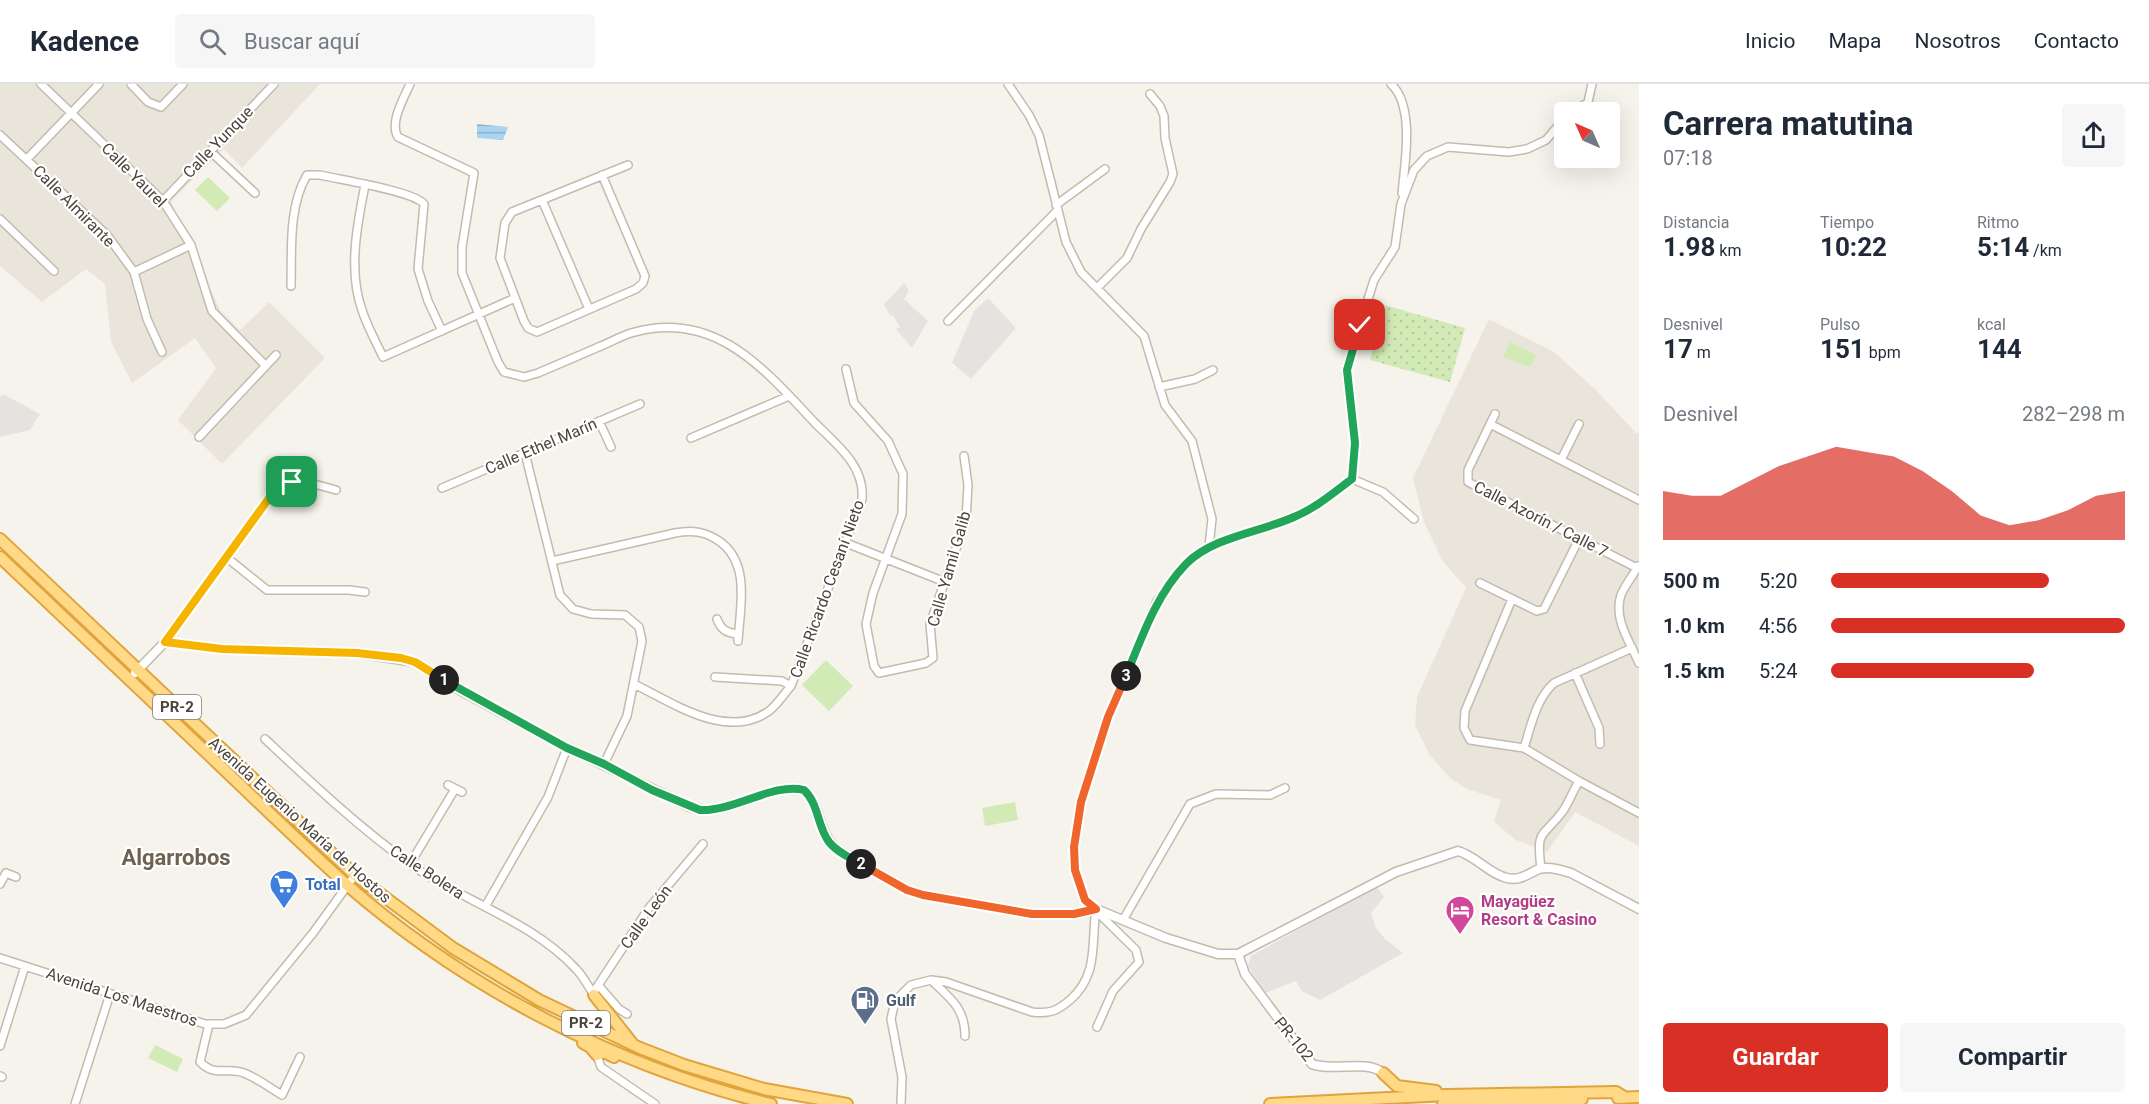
<!DOCTYPE html>
<html lang="es">
<meta charset="utf-8">
<style>
body{margin:0;font-family:Roboto,sans-serif;background:#f6f6f7;color:#1f2937;height:100vh;display:flex;flex-direction:column;font-size:22px;white-space:nowrap}
*{box-sizing:border-box;margin:0}
p{font-size:20px;color:#747a83}
.icon{flex:none;width:33px;height:33px;fill:none;stroke:currentColor;stroke-width:2;stroke-linecap:round;stroke-linejoin:round}
.map{position:relative;flex:1;overflow:hidden}
.details{display:flex;flex-direction:column;background:#fff;width:510px}
.details>*{flex:none}
.needle{width:39px;rotate:315deg}
.buttons{position:absolute;left:1554px;top:18px;display:grid;gap:12px}
.buttons a{display:grid;place-items:center;width:66px;height:66px;border-radius:6px;background:#fff;box-shadow:0 6px 24px #0002;font-size:30px}
.pin{position:absolute;display:grid;place-items:center;width:51px;height:51px;color:#fff;margin:-26px;border-radius:12px;box-shadow:0 3px 9px #0006}
.km{position:absolute;width:30px;height:30px;margin:-15px;border-radius:50%;background:#222;color:#fff;font-size:16px;line-height:30px;text-align:center}
.round{display:grid;place-items:center;flex:none;width:63px;height:63px;border-radius:6px;background:#f6f6f7}
.headline{display:flex;align-items:center;justify-content:space-between;height:102px;padding:0 24px}
h1{font-size:33px;font-weight:700;line-height:45px}
.stats{display:grid;grid-template-columns:repeat(3,1fr);gap:9px;height:102px;padding:6px 24px}
.stats div{display:grid;align-content:center}
.stats b{font-size:26px;font-weight:700}
.stats small{font-size:16px;font-weight:400}
.stats p{font-size:16px}
.chart{height:168px;padding:12px 24px}
.chart p{display:flex;justify-content:space-between}
.chart svg{width:100%;height:108px;margin-top:6px;fill:#d93025;opacity:.7}
.cta{display:flex;gap:12px;margin-top:auto;padding:12px 24px}
.cta a{flex:1;height:69px;border-radius:6px;background:#d93025;color:#fff;font-size:24px;font-weight:700;line-height:69px;text-align:center}
.cta a+a{background:#f6f6f7;color:#1f2937}
ul{padding:0 24px;list-style:none;font-size:20px}
li{display:grid;grid-template-columns:96px 72px 1fr;align-items:center;height:45px}
li i{height:15px;border-radius:8px;background:#d93025}
header{display:flex;align-items:center;gap:36px;box-sizing:border-box;height:84px;padding:0 30px;background:#fff;border-bottom:2px solid #e0e1e3}
header strong{font-size:28px}
nav{display:flex;gap:33px;margin-inline-start:auto;font-size:21px}
.search{width:420px;height:54px;background:#f6f6f7;display:flex;align-items:center;gap:15px;box-sizing:border-box;padding:0 21px;border-radius:6px;color:#747a83;font-size:22px}
main{display:flex;flex:1;min-height:0}
.map>svg:first-child{display:block}
</style>
<header>
<strong>Kadence</strong>
<div class="search"><svg class="icon" aria-label="search" viewBox="0 0 24 24"><circle cx="10" cy="10" r="6"/><path d="M15 15l6 6"/></svg>Buscar aquí</div>
<nav><a>Inicio</a><a>Mapa</a><a>Nosotros</a><a>Contacto</a></nav>
</header>
<main>
<div class="map">
<svg width="1639" height="1020" viewBox="0 0 1639 1020">
<defs>
<pattern id="garden-dots" width="8" height="8" patternUnits="userSpaceOnUse" patternTransform="scale(1.5)"><rect width="8" height="8" fill="#d2eab5"/><path d="M2 2h.1M6 6h.1" fill="none" stroke="#b6ca9c" stroke-width="1.8" stroke-linecap="round"/></pattern>
<pattern id="water-rules" width="6" height="5" patternUnits="userSpaceOnUse" patternTransform="scale(1.5)"><rect width="6" height="5" fill="#a9d4f2"/><path d="M0 2.5h6" fill="none" stroke="#8caec5"/></pattern>
</defs>
<rect width="100%" height="100%" fill="#f6f3ec"/>
<path fill="#eae5da" d="M0,0h320l-78,84 -18,-19 -53,52 49,109 20,20 29,-28 56,56 -103,106 -44,-44 38,-52 -21,-30 -63,45 -21,-41 -6,-58 -19,-15 -44,33 -42,-36z
M1489,235l65,33 42,38 41,44 2,-2v414l-64,-34 -28,40 -31,-12 -22,-18 7,-22 -34,-11 -17,-11 -21,-24 -14,-29 2,-28 49,-109 -24,-28 -18,-38 -11,-44z"/>
<path fill="#d2eab5" d="M208,93l22,21 -13,13 -22,-21z
M1510,258l26,13 -6,12 -27,-10z
M826,576l27,26 -24,25 -27,-26z
M1015,718l3,18 -33,6 -3,-18z
M155,961l28,14 -6,13 -29,-14z"/>
<path fill="url(#garden-dots)" d="M1370,217l95,27 -15,54 -80,-22 10,-35 -15,-5z"/>
<path fill="#e5e3e0" d="M904,199l5,7 -5,9 24,22 -16,27 -16,-19 4,-2 -7,-12 -3,1 -6,-12z
M988,214l28,30 -45,51 -19,-16 22,-52z
M3,310l37,20 -10,16 -30,7v-40z
M1376,802l8,11 -13,16 5,15 9,11 18,14 -83,47 -18,-9 -6,-10 -31,12 -17,-27 3,-10z"/>
<path fill="url(#water-rules)" d="M477,40l31,3 -5,13 -26,-2z"/>
<g fill="none" stroke-linecap="round" stroke-linejoin="round">
<g stroke="#c2bbae" stroke-width="10">
<path id="minor" d="M41,0l122,117 28,44 21,66 54,55
M131,0l17,18 13,5 22,-23
M410,0c-6,14 -21,39 -12,53l76,36 -12,74v26l36,89 6,10 20,5 14,-4c21,-9 42,-18 63,-27 10,-4 20,-10 30,-13 84,-25 134,37 185,91 21,21 49,42 46,75l-71,187c-7,8 -14,19 -22,25 -42,30 -96,-8 -135,-27
M1008,0l21,31 10,20 27,107 15,30 63,64 21,69 27,36 20,78 -3,27
M1391,0c24,22 14,79 11,109
M1574,28l14,-10 4,-18
M0,51l107,100 27,37 13,47 15,33
M210,67l45,42
M27,75l72,-75
M602,91l43,101 -2,7 -7,6 -99,43 -9,-4 -4,-7 -24,-63 5,-35 7,-11 116,-47
M365,101c-8,40 -17,86 -3,125 5,16 14,32 21,47l132,-59
M542,116l47,109
M163,117l111,-117
M1056,121l49,-36
M0,135l54,52
M134,188l57,-27
M291,202c1,-35 -3,-79 16,-111h13c21,5 93,16 104,29l-6,65 10,32 14,30
M1097,204l30,-30 14,-29 29,-47 3,-8 -8,-36 -1,-22 -4,-10 -10,-12
M948,237l110,-111
M846,285l8,34 34,38 15,33 -1,40 -29,79 -7,31 8,42 5,7 47,-10 7,-5 -3,-34 36,-104 2,-35 -4,-29
M1159,303l36,-8 18,-9
M1495,330l-27,56v12l169,86
M599,337l12,26
M1490,340l149,76
M199,353l77,-82
M691,354l98,-42
M525,369l35,142 13,14 18,5 34,1 14,12 3,14 -15,75 -23,48
M1561,376l18,-36
M1352,395l31,13 31,27
M442,404l198,-84
M846,459l99,39
M226,473l41,33h82l16,2
M552,477l123,-28c17,-3 29,-2 44,8 32,22 21,67 19,100
M1638,482c-5,10 -13,19 -17,29 -8,24 9,47 18,68
M1480,499l57,28 7,-2 35,-70
M1512,515l-47,112 -1,17 6,12 54,8 55,33 60,32
M717,535c4,11 10,14 21,15
M165,558l115,-159 20,-3 36,10
M1575,589l24,55 1,16
M715,593l67,4 9,5
M265,655c47,44 92,87 145,125 52,37 122,57 166,105 7,7 12,17 18,26
M1524,664c7,-22 12,-49 30,-65l78,-35
M448,701l14,7
M410,780l45,-75
M1541,784c-5,-40 1,-29 22,-57 6,-9 10,-20 16,-30
M0,800l6,-11 10,4
M485,823l63,-110 19,-49
M1123,836l67,-116 26,-10 54,1 15,-7
M0,874l205,66h19l22,-9 67,-82 42,-58
M931,896l15,2 86,30c18,2 25,-1 38,-12 29,-25 21,-57 26,-91
M599,902l20,23 8,5
M593,909l56,-85 54,-64
M209,940l-9,38c16,16 28,4 44,11 13,5 26,15 38,22l18,-38
M1097,943l16,-36 26,-29 -3,-12 -51,-50 -10,-30 -1,-23 7,-45 27,-85 49,-116 30,-39 22,-16 85,-29 16,-7 42,-31 3,-36 -9,-73 28,-90 21,-33 6,-43 13,-34 13,-14 21,-9 61,5 18,-3 19,-9 18,-21
M0,962l25,-80
M597,971l4,12 54,37
M0,992l2,1
M75,1020l35,-110
M901,1020l1,-27 -11,-58 4,-18 16,-16 20,-5c19,18 34,28 34,56"/>
</g>
<g stroke="#c2bbae" stroke-width="11">
<path id="tertiary" d="M135,589l30,-31 57,7 135,4 58,9 48,30 97,52 130,63c39,13 77,-26 114,-17 19,18 12,42 35,61l68,39 16,5 109,19h42l22,-5 70,29 52,16h20l158,-82 62,-21c18,5 31,23 49,27 13,3 21,-4 32,-9 9,-3 23,1 32,4l68,36
M1238,870l7,20 67,90c21,8 54,-5 71,9"/>
</g>
<g stroke="#e0a43c" stroke-width="14">
<path id="trunk" d="M0,455l355,336 98,73 86,52 101,48 44,17 80,24 83,15
M0,473c70,66 140,132 210,199 45,43 90,87 137,129 120,104 270,182 424,219
M594,911l38,48
M583,959l7,4 7,8 7,-3 10,5
M1383,989l14,13 39,5
M1618,1014l21,-1
M1270,1020l177,-9 169,-3 8,5
M1443,1020l139,-5"/>
</g>
<use href="#minor" stroke="#fff" stroke-width="7"/>
<use href="#tertiary" stroke="#fff" stroke-width="8"/>
<use href="#trunk" stroke="#ffd985" stroke-width="10"/>
</g>
<g fill="none" stroke-linecap="round" stroke-linejoin="round">
<g stroke="#fff" stroke-width="12">
<path id="split-1" d="M292,398l-12,1 -115,159 57,7 135,4 44,5 14,4 29,18"/>
</g>
<g stroke="#fff" stroke-width="12">
<path id="split-2" d="M444,596l123,68 37,16 48,26 48,20c33,2 74,-28 104,-20 15,14 13,36 25,52 8,10 21,16 32,22"/>
</g>
<g stroke="#fff" stroke-width="12">
<path id="split-3" d="M861,780l46,26 16,5 109,19h42l22,-5 -11,-9 -10,-30 -1,-23 7,-45 27,-85 18,-41"/>
</g>
<g stroke="#fff" stroke-width="12">
<path id="split-4" d="M1126,592c16,-39 30,-81 60,-112 26,-27 75,-32 108,-47 22,-9 39,-24 58,-38l3,-36 -8,-73 13,-45"/>
</g>
<use href="#split-1" stroke="#f5b400" stroke-width="8"/>
<use href="#split-2" stroke="#22a559" stroke-width="8"/>
<use href="#split-3" stroke="#f0652b" stroke-width="8"/>
<use href="#split-4" stroke="#22a559" stroke-width="8"/>
</g>
<defs>
<g id="supermarket-pin" transform="scale(1.5)"><path d="M0 17L-7.5 6A9.5 9.5 0 1 1 7.5 6Z" fill="#3f7fe0" stroke="#fff"/><path d="M-6-5.5h2.5l.6 2H6L4.5 2H-2.5L-4.4-4H-6ZM-1.5 3.2a1.3 1.3 0 1 0 .1 0ZM3 3.2a1.3 1.3 0 1 0 .1 0Z" fill="#fff"/></g>
<g id="hotel-pin" transform="scale(1.5)"><path d="M0 17L-7.5 6A9.5 9.5 0 1 1 7.5 6Z" fill="#d1479c" stroke="#fff"/><path d="M-6-4.5h1.5V1H6V5H4.5V3h-9V5H-6ZM-4 0a1.8 1.8 0 1 1 3.6 0ZM.5 0V-2.5h3Q6-2.5 6 0Z" fill="#fff"/></g>
<g id="fuel-pin" transform="scale(1.5)"><path d="M0 17L-7.5 6A9.5 9.5 0 1 1 7.5 6Z" fill="#5c6f8a" stroke="#fff"/><path d="M-5.5-6h7V0h2V4h1.3V-2.5L3-4.5l.8-.8L6-3V5H2.5V1h-1V6h-7ZM-4.2-4.7v3.2H.2V-4.7Z" fill="#fff"/></g>
</defs>
<g fill-rule="evenodd">
<use href="#supermarket-pin" x="284" y="800"/>
<use href="#hotel-pin" x="1460" y="826"/>
<use href="#fuel-pin" x="865" y="916"/>
</g>
<g text-anchor="middle" dominant-baseline="central" stroke-width="4.5" stroke-linejoin="round" paint-order="stroke">
<g fill="#fff" stroke="#817c74" stroke-width="1.5">
<rect x="153" y="611" width="48" height="24" rx="4.5"/>
<rect x="562" y="927" width="48" height="24" rx="4.5"/>
</g>
<g font-size="15" font-weight="bold" fill="#4b4439">
<text x="177" y="623">PR-2</text>
<text x="586" y="939">PR-2</text>
</g>
<g font-size="16" fill="#4b4439" stroke="#fff">
<text transform="translate(218 58) rotate(-46)">Calle Yunque</text>
<text transform="translate(134 91) rotate(45)">Calle Yaurel</text>
<text transform="translate(74 122) rotate(45)">Calle Almirante</text>
<text transform="translate(541 362) rotate(-23)">Calle Ethel Marín</text>
<text transform="translate(1541 435) rotate(27)">Calle Azorín / Calle 7</text>
<text transform="translate(949 485) rotate(-74)">Calle Yamil Galib</text>
<text transform="translate(827 505) rotate(-70)">Calle Ricardo Cesaní Nieto</text>
<text transform="translate(300 736) rotate(42)">Avenida Eugenio María de Hostos</text>
<text transform="translate(427 788) rotate(33)">Calle Bolera</text>
<text transform="translate(646 833) rotate(-54)">Calle León</text>
<text transform="translate(122 913) rotate(18)">Avenida Los Maestros</text>
<text transform="translate(1294 955) rotate(51)">PR-102</text>
</g>
<g font-size="16" font-weight="bold" fill="#366cbe" stroke="#fff" text-anchor="start">
<text x="305" y="800">Total</text>
</g>
<g font-size="16" font-weight="bold" fill="#b23c85" stroke="#fff" text-anchor="start">
<text x="1481" y="817">Mayagüez<tspan x="1481" dy="18">Resort &amp; Casino</tspan></text>
</g>
<g font-size="16" font-weight="bold" fill="#4e5e75" stroke="#fff" text-anchor="start">
<text x="886" y="916">Gulf</text>
</g>
<g font-size="22" font-weight="bold" fill="#6e6250" stroke="#fff">
<text x="176" y="773">Algarrobos</text>
</g>
</g>
</svg>
<div class="buttons">
<a><svg class="needle" viewBox="-14 -14 28 28"><path d="M0-13l5 13h-10z" fill="#e53935"/><path d="M0 13l5-13h-10z" fill="#747a83"/></svg></a>
</div>
<div class="pin" style="left:292px;top:398px;background:#1e9e55"><svg class="icon" aria-label="arrive" viewBox="0 0 24 24"><path d="M6 21V4h12l-3 4 3 4H6"/></svg></div>
<div class="pin" style="left:1360px;top:241px;background:#d93025"><svg class="icon" aria-label="check" viewBox="0 0 24 24"><path d="M5 12l5 5 9-10"/></svg></div>
<b class="km" style="left:444px;top:596px">1</b>
<b class="km" style="left:861px;top:780px">2</b>
<b class="km" style="left:1126px;top:592px">3</b>
</div>
<section class="details">
<div class="headline"><div><h1>Carrera matutina</h1><p>07:18</p></div><a class="round"><svg class="icon" aria-label="share" viewBox="0 0 24 24"><path d="M12 15V3M7 8l5-5 5 5M5 13v7h14v-7"/></svg></a></div>
<div class="stats">
<div><p>Distancia</p><b>1.98<small> km</small></b></div>
<div><p>Tiempo</p><b>10:22</b></div>
<div><p>Ritmo</p><b>5:14<small> /km</small></b></div>
</div>
<div class="stats">
<div><p>Desnivel</p><b>17<small> m</small></b></div>
<div><p>Pulso</p><b>151<small> bpm</small></b></div>
<div><p>kcal</p><b>144</b></div>
</div>
<div class="chart"><p><span>Desnivel</span>282–298 m</p>
<svg viewBox="0 0 160 44" preserveAspectRatio="none"><path d="M0 44V24L10 26L20 26L30 20L40 14L50 10L60 6L70 8L80 10L90 16L100 24L110 34L120 38L130 36L140 32L150 26L160 24V44z"/></svg>
</div>
<ul>
<li><b>500 m</b>5:20<i style="width:74%"></i></li>
<li><b>1.0 km</b>4:56<i style="width:100%"></i></li>
<li><b>1.5 km</b>5:24<i style="width:69%"></i></li>
</ul>
<div class="cta"><a>Guardar</a><a>Compartir</a></div>
</section>
</main>
